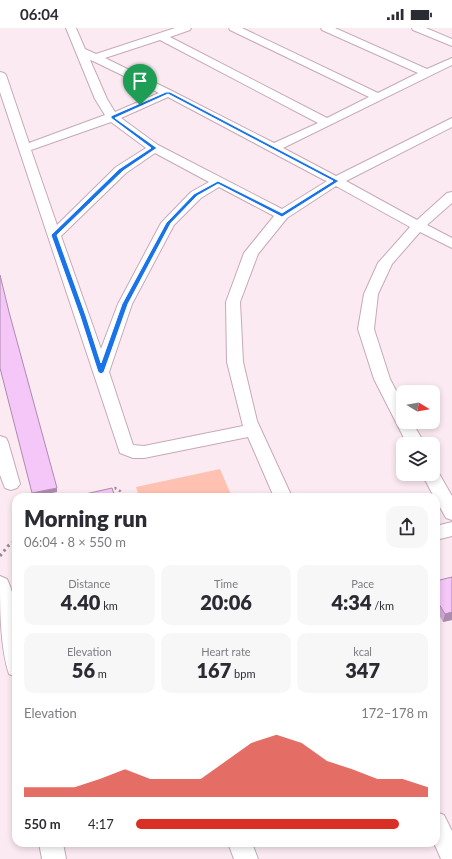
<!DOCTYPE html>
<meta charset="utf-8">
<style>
body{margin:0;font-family:Lato,sans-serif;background:#f7f7f7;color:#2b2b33;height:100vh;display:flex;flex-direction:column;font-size:15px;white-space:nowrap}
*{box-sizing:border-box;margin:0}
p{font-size:13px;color:#7c7c81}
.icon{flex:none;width:22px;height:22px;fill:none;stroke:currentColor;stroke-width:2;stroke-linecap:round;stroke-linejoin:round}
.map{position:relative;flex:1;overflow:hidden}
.details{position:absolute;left:12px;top:465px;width:428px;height:354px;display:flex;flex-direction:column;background:#fff;border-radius:12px;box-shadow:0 2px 6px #0003}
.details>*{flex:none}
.needle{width:26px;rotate:101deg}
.fabs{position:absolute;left:396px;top:357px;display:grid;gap:8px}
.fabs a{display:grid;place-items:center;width:44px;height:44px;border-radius:8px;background:#fff;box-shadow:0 2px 6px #0003;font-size:20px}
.pin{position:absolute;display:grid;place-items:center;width:34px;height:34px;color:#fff;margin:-41px -17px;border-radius:50% 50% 50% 0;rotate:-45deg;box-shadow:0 0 4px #0007}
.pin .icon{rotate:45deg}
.round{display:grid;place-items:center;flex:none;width:42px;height:42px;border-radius:12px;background:#f7f7f7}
.head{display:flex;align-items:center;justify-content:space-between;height:68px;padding:0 12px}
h1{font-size:22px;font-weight:800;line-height:30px}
.figures{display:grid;grid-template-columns:repeat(3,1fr);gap:6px;height:68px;padding:4px 12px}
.figures div{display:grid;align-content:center;border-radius:10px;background:#f7f7f7;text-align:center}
.figures b{font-size:20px;font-weight:800}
.figures small{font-size:11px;font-weight:400}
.figures p{font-size:11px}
.chart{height:112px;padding:8px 12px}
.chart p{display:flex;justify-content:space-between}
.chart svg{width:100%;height:72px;margin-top:4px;fill:#d93025;opacity:.7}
ul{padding:0 12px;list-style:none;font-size:13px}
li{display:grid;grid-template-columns:64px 48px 1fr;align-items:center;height:30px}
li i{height:10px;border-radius:5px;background:#d93025}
.status{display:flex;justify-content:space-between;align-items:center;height:28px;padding:0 20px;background:#fff;direction:ltr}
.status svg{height:11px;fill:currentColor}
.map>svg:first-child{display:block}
</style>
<div class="status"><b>06:04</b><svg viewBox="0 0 49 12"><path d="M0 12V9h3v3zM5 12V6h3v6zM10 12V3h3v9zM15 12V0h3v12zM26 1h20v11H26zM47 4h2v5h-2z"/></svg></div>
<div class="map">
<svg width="452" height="831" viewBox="0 0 452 831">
<rect width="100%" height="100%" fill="#fceaf2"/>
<path fill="#ffc2b2" d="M220,441l12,28h-93l-3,-10z"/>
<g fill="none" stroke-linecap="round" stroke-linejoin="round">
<g stroke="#c6a9b7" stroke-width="2">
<path id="minor" d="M66,0h10l9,21 11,5 79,-26h16l-1,2 -20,7 157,81 42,-21 -139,-67 -1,-2h13l136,65 40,-20 -96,-43 -1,-2h14l92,41 25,-11v7l-169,83 53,28 116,-58v9l-106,54 71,39 30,-27 5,-1v11l-25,22 25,13v10l-32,-16 -28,32 -14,30 -4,35 16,50 13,25v18h9l13,22h-18l-33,-65 -16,-50 6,-35 14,-31 32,-36 -74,-41 -49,32 -29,36 -18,48 3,60 14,59 35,76h-18l-26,-60 -104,21h-11l-13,-5 -120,-361v-20l4,1 2,2 23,68 76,-28 -10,-16zM160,12l158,83 -44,20 -102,-52 -67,-33zM90,32l3,1 66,32 -44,19 -8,-13zM168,69l156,83 3,1 -45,28 -124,-64 -37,-27zM111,94l35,26 -30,19 -59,58 -26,-75zM155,125l54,29 -18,10 -30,31 -43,81 -17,45 -40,-113 65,-63zM219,159l55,29 -30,37 -18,49 1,60 16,64 -99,20 -11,-1 -24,-73 23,-68 42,-79 27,-27z
M412,0h14l26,11v7l-39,-16z
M0,408l6,2 2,4 12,42 -3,4 -6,2 -6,-2 -5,-13z
M433,440l4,2 15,26v24l-6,-2 -10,-18v-3h-2l-12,-23h11z
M452,494v14l-16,4v-14z
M0,548l7,3c13,25 9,69 9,98l-7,-3c-9,-27 -9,-68 -9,-98z
M436,784l8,3 8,16v28h-11l-7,-16h2z
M39,815h24l3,16h-24z
M228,815h24l6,16h-24z"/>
</g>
<path stroke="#988a90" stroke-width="2.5" stroke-dasharray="2 3" stroke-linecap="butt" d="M110,462l5,-2 5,3 2,6"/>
<path stroke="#988a90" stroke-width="3" stroke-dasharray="2.5 3.5" stroke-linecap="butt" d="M0,528l8,-10 8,-6"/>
<use href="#minor" fill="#fff" fill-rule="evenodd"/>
</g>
<path fill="#d3aad5" d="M436,553l16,39 -9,2 -7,-12z"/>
<path fill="#ac8bae" d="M57,460v4l-25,5v-4z
M452,584v8l-9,2 2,-8z"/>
<path fill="#f5c6f8" stroke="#ac8bae" d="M0,247l9,37 48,176 -25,5 -32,-125z
M112,460l3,9h-43z
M452,549v35l-7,2 -9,-15v-18z"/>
<path fill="#1a73e8" stroke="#fff" fill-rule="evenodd" d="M166,64h4l169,89 -57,36 -64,-33 -21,12 -26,27 -43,81 -24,68 -3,2 -3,-2 -18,-56 -29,-81 68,-66 32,-21 -40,-30v-2zM168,66l165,87 -51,32 -64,-32 -24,13 -28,29 -44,81 -21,59 -15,-47 -29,-81 66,-64 34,-23 -42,-30z"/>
</svg>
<div class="fabs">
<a><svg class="needle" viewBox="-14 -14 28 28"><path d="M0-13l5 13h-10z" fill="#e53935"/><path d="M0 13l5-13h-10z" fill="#7c7c81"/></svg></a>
<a><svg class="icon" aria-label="layers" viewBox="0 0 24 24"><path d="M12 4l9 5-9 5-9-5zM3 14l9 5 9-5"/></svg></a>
</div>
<div class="pin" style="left:140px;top:77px;background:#1e9e55"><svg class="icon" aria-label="arrive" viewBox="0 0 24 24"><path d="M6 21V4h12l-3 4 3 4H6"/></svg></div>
<section class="details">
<div class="head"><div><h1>Morning run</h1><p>06:04 · 8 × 550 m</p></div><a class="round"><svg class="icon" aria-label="share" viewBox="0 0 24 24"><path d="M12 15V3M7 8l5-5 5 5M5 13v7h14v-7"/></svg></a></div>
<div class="figures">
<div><p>Distance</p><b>4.40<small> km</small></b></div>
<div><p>Time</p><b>20:06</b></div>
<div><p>Pace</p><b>4:34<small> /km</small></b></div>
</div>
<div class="figures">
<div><p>Elevation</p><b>56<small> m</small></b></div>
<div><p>Heart rate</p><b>167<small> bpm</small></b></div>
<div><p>kcal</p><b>347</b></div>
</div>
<div class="chart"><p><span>Elevation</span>172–178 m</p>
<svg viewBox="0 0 160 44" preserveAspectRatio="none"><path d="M0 44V38L10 38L20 38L30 33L40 27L50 33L60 33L70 33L80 22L90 11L100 6L110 11L120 22L130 27L140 33L150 33L160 38V44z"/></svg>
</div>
<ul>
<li><b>550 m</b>4:17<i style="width:90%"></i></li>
</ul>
</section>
</div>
